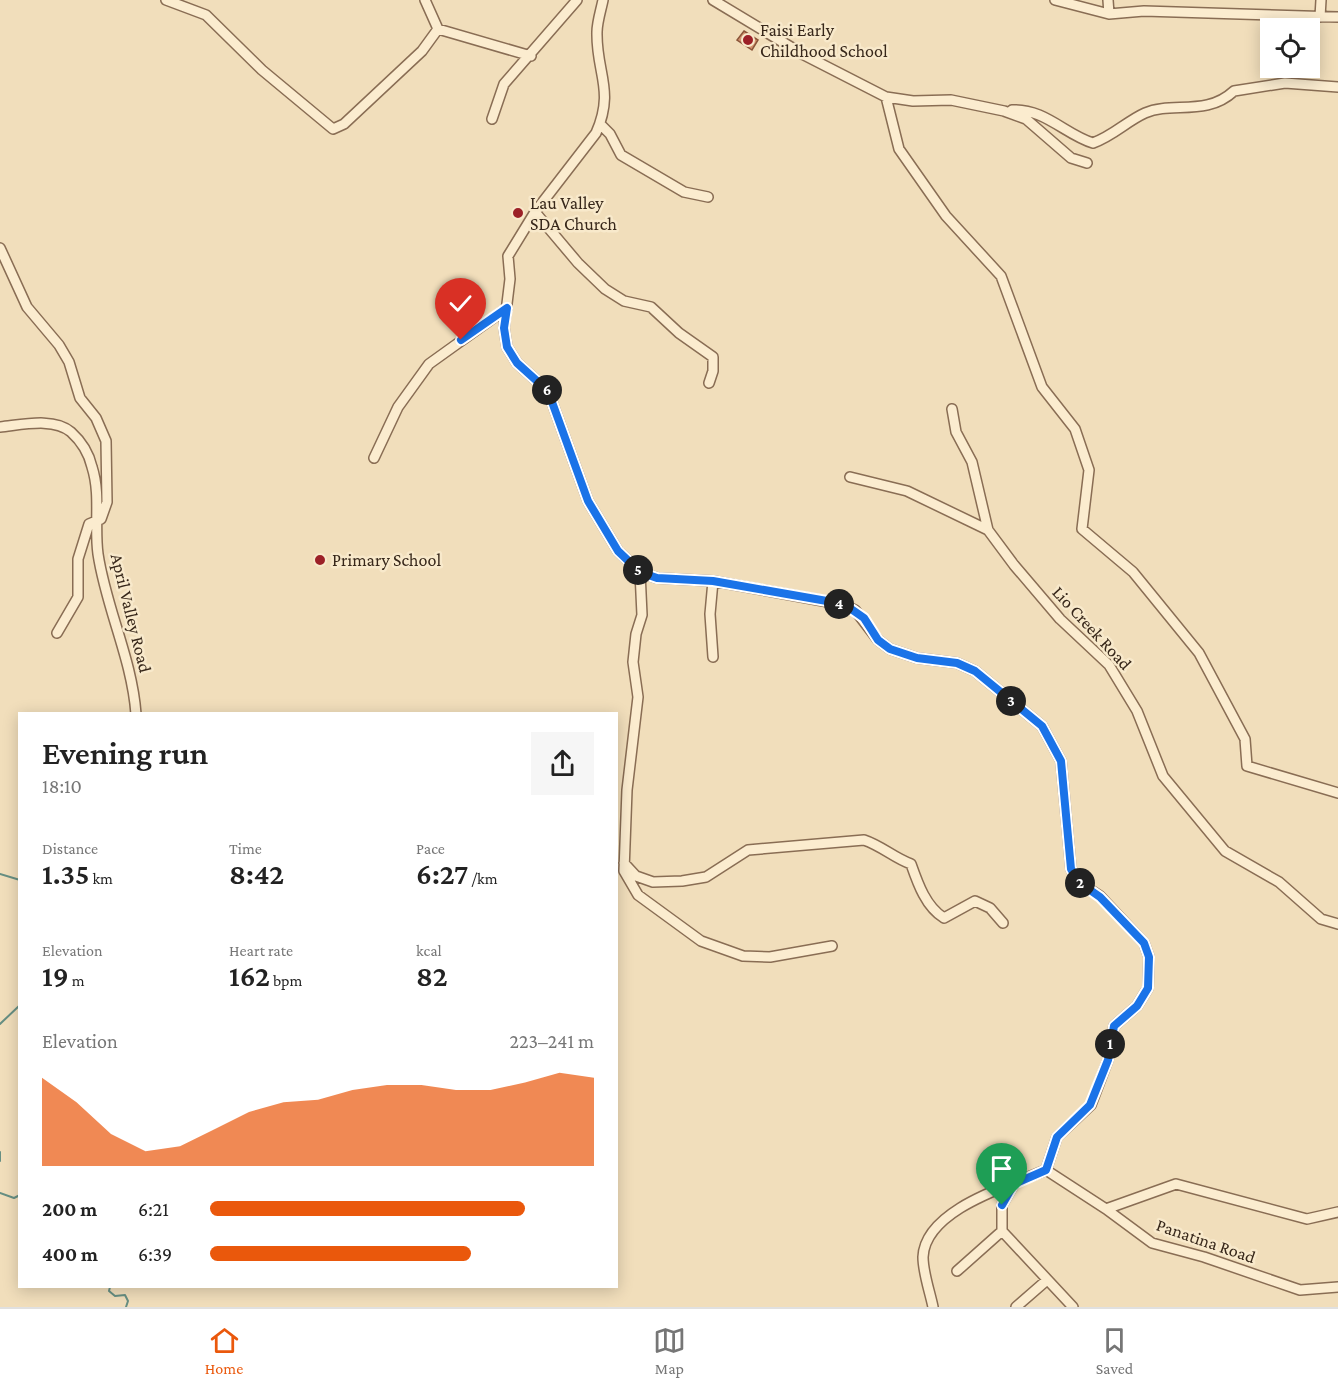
<!DOCTYPE html>
<meta charset="utf-8">
<style>
body{margin:0;font-family:"Crimson Pro",serif;background:#f6f6f6;color:#222;height:100vh;display:flex;flex-direction:column;font-size:22px;white-space:nowrap}
*{box-sizing:border-box;margin:0}
p{font-size:20px;color:#767676}
.icon{flex:none;width:33px;height:33px;fill:none;stroke:currentColor;stroke-width:2;stroke-linecap:round;stroke-linejoin:round}
.map{position:relative;flex:1;overflow:hidden}
.details{position:absolute;left:18px;top:712px;width:600px;height:576px;display:flex;flex-direction:column;background:#fff;border-radius:0px;box-shadow:0 3px 15px #0003}
.details>*{flex:none}
.buttons{position:absolute;left:1260px;top:18px;display:grid;gap:12px}
.buttons a{display:grid;place-items:center;width:60px;height:60px;border-radius:0px;background:#fff;box-shadow:0 3px 15px #0003;font-size:30px}
.pin{position:absolute;display:grid;place-items:center;width:51px;height:51px;color:#fff;margin:-62px -26px;border-radius:50% 50% 50% 0;rotate:-45deg;box-shadow:0 0 6px #0007}
.pin .icon{rotate:45deg}
.km{position:absolute;width:30px;height:30px;margin:-15px;border-radius:50%;background:#222;color:#fff;font-size:16px;line-height:30px;text-align:center}
.round{display:grid;place-items:center;flex:none;width:63px;height:63px;border-radius:0px;background:#f6f6f6}
.head{display:flex;align-items:center;justify-content:space-between;height:102px;padding:0 24px}
h1{font-size:33px;font-weight:600;line-height:45px}
.figures{display:grid;grid-template-columns:repeat(3,1fr);gap:9px;height:102px;padding:6px 24px}
.figures div{display:grid;align-content:center}
.figures b{font-size:30px;font-weight:600}
.figures small{font-size:16px;font-weight:400}
.figures p{font-size:16px}
.chart{height:168px;padding:12px 24px}
.chart p{display:flex;justify-content:space-between}
.chart svg{width:100%;height:108px;margin-top:6px;fill:#ea580c;opacity:.7}
ul{padding:0 24px;list-style:none;font-size:20px}
li{display:grid;grid-template-columns:96px 72px 1fr;align-items:center;height:45px}
li i{height:15px;border-radius:8px;background:#ea580c}
.menu{display:flex;justify-content:space-around;align-items:center;height:84px;border-top:2px solid #e0e0e0;background:#fff;font-size:16px;color:#767676}
.menu a{display:grid;justify-items:center;gap:3px}
.menu .on{color:#ea580c}
.map>svg:first-child{display:block}
</style>
<div class="map">
<svg width="1338" height="1307" viewBox="0 0 1338 1307">
<rect width="100%" height="100%" fill="#f1debb"/>
<g fill="none" stroke-linecap="round" stroke-linejoin="round">
<path stroke="#678f83" stroke-width="2" d="M0,874l20,6
M0,1024l20,-19
M0,1152v9
M0,1193l14,5 6,-3
M110,1287l-1,4 6,5 10,-1 3,6 -2,6"/>
</g>
<path fill="#d2926e" stroke="#8a5438" stroke-width="1.5" d="M744,31l14,9 -6,10 -15,-10z"/>
<g fill="none" stroke-linecap="round" stroke-linejoin="round">
<g stroke="#896d54" stroke-width="12">
<path id="minor" d="M166,0l40,15 56,55 71,59 11,-5 78,-73 16,-22 -13,-29
M603,0c-2,10 -6,22 -6,32 -1,41 18,58 -1,101l-61,79 -27,44 2,23 -6,49 3,19 10,16 31,28 40,110 30,50 22,21 17,6 56,3 132,24 10,5 23,30 12,9 27,9 40,5 18,8 67,55 19,35 10,108 9,14 20,13 44,47 5,14 -1,31 -11,18 -23,20 -6,34 -17,45 -34,32 -11,33
M713,0l91,55 82,42 27,4 38,-1 53,11 22,8 45,39 16,5
M1055,0l54,14 35,-3 194,6
M1108,0l1,14
M1320,17l1,-17
M438,29l93,27
M886,97l13,52 47,67 55,60 41,111 33,42 14,41 -7,59 51,43 66,81 46,86 2,27 91,27
M1012,110c32,-2 54,25 81,33 20,-7 34,-22 52,-30 27,-12 61,4 89,-22l51,-8 53,4
M492,119l12,-35 73,-84
M600,124l10,10 11,21 63,37 24,5
M535,212l43,51 27,26 19,12 27,6 28,26 34,24v14l-4,12
M0,248l27,59 32,38 10,17 11,36 16,20 10,23 1,61 -6,17 -12,5 -11,35v38l-21,36
M952,409l4,23 16,30 16,68 26,35 46,54 49,46 28,46 26,65 62,75 54,31 42,37 17,5
M0,427c21,-2 54,-10 71,5 10,9 18,22 21,35 9,28 2,58 6,87 8,54 34,105 38,160
M374,458l24,-51 31,-43 78,-56
M850,477l57,14 81,39
M640,572l2,43 -6,19 -3,28 5,35 -11,93 -3,81 14,24 63,46 42,15 27,1 62,-11
M713,581l-3,33 3,43
M624,863l12,13 17,6 29,-1 24,-4 42,-27 116,-10c18,6 30,18 47,24 7,20 15,43 33,54l31,-17 15,7 13,15
M1046,1170l60,39 46,34 52,14 96,33 38,-3
M1014,1184l-12,21v26l71,76
M1106,1209l70,-25 131,35 31,-7
M957,1271l45,-40
M933,1307c-3,-15 -10,-34 -10,-50 2,-48 88,-72 123,-87
M1016,1307l31,-27"/>
</g>
<use href="#minor" stroke="#fbeccf" stroke-width="9"/>
</g>
<g fill="none" stroke-linecap="round" stroke-linejoin="round">
<g stroke="#fff" stroke-width="12">
<path id="route" d="M461,340l46,-32 -3,20 3,19 10,16 31,28 40,110 30,50 22,21 17,6 56,3 131,23 20,14 14,22 12,9 27,9 40,5 18,8 67,55 19,35 10,108 9,14 20,14 44,46 5,14 -1,31 -11,18 -23,20 -6,34 -18,45 -33,32 -11,33 -32,14 -12,21"/>
</g>
<use href="#route" stroke="#1a73e8" stroke-width="8"/>
</g>
<g fill="#9c2027" stroke="#f8e9cb" stroke-width="2">
<circle cx="748" cy="40" r="6"/>
<circle cx="518" cy="213" r="6"/>
<circle cx="320" cy="560" r="6"/>
</g>
<g text-anchor="middle" dominant-baseline="central" stroke-width="5" stroke-linejoin="round" paint-order="stroke">
<g font-size="18" fill="#37271a" stroke="#f8e9cb" text-anchor="start">
<text x="760" y="30">Faisi Early<tspan x="760" dy="21">Childhood School</tspan></text>
<text x="530" y="203">Lau Valley<tspan x="530" dy="21">SDA Church</tspan></text>
<text x="332" y="560">Primary School</text>
</g>
<g font-size="18" fill="#37271a" stroke="#f8e9cb">
<text transform="translate(131 613) rotate(76)">April Valley Road</text>
<text transform="translate(1092 628) rotate(47)">Lio Creek Road</text>
<text transform="translate(1206 1241) rotate(19)">Panatina Road</text>
</g>
</g>
</svg>
<div class="buttons">
<a><svg class="icon" aria-label="locate" viewBox="0 0 24 24"><circle cx="12" cy="12" r="6"/><path d="M12 2v4M12 18v4M2 12h4M18 12h4"/></svg></a>
</div>
<div class="pin" style="left:1002px;top:1205px;background:#1e9e55"><svg class="icon" aria-label="arrive" viewBox="0 0 24 24"><path d="M6 21V4h12l-3 4 3 4H6"/></svg></div>
<div class="pin" style="left:461px;top:340px;background:#d93025"><svg class="icon" aria-label="check" viewBox="0 0 24 24"><path d="M5 12l5 5 9-10"/></svg></div>
<b class="km" style="left:1110px;top:1044px">1</b>
<b class="km" style="left:1080px;top:883px">2</b>
<b class="km" style="left:1011px;top:701px">3</b>
<b class="km" style="left:839px;top:604px">4</b>
<b class="km" style="left:638px;top:570px">5</b>
<b class="km" style="left:547px;top:390px">6</b>
<section class="details">
<div class="head"><div><h1>Evening run</h1><p>18:10</p></div><a class="round"><svg class="icon" aria-label="share" viewBox="0 0 24 24"><path d="M12 15V3M7 8l5-5 5 5M5 13v7h14v-7"/></svg></a></div>
<div class="figures">
<div><p>Distance</p><b>1.35<small> km</small></b></div>
<div><p>Time</p><b>8:42</b></div>
<div><p>Pace</p><b>6:27<small> /km</small></b></div>
</div>
<div class="figures">
<div><p>Elevation</p><b>19<small> m</small></b></div>
<div><p>Heart rate</p><b>162<small> bpm</small></b></div>
<div><p>kcal</p><b>82</b></div>
</div>
<div class="chart"><p><span>Elevation</span>223–241 m</p>
<svg viewBox="0 0 160 44" preserveAspectRatio="none"><path d="M0 44V8L10 18L20 31L30 38L40 36L50 29L60 22L70 18L80 17L90 13L100 11L110 11L120 13L130 13L140 10L150 6L160 8V44z"/></svg>
</div>
<ul>
<li><b>200 m</b>6:21<i style="width:82%"></i></li>
<li><b>400 m</b>6:39<i style="width:68%"></i></li>
</ul>
</section>
</div>
<nav class="menu">
<a class="on"><svg class="icon" aria-label="home" viewBox="0 0 24 24"><path d="M3 11l9-7 9 7M6 9v11h12V9"/></svg>Home</a>
<a><svg class="icon" aria-label="map" viewBox="0 0 24 24"><path d="M3 6l6-2 6 2 6-2v14l-6 2-6-2-6 2zM9 4v14M15 6v14"/></svg>Map</a>
<a><svg class="icon" aria-label="saved" viewBox="0 0 24 24"><path d="M7 4h10v16l-5-4-5 4z"/></svg>Saved</a>
</nav>
